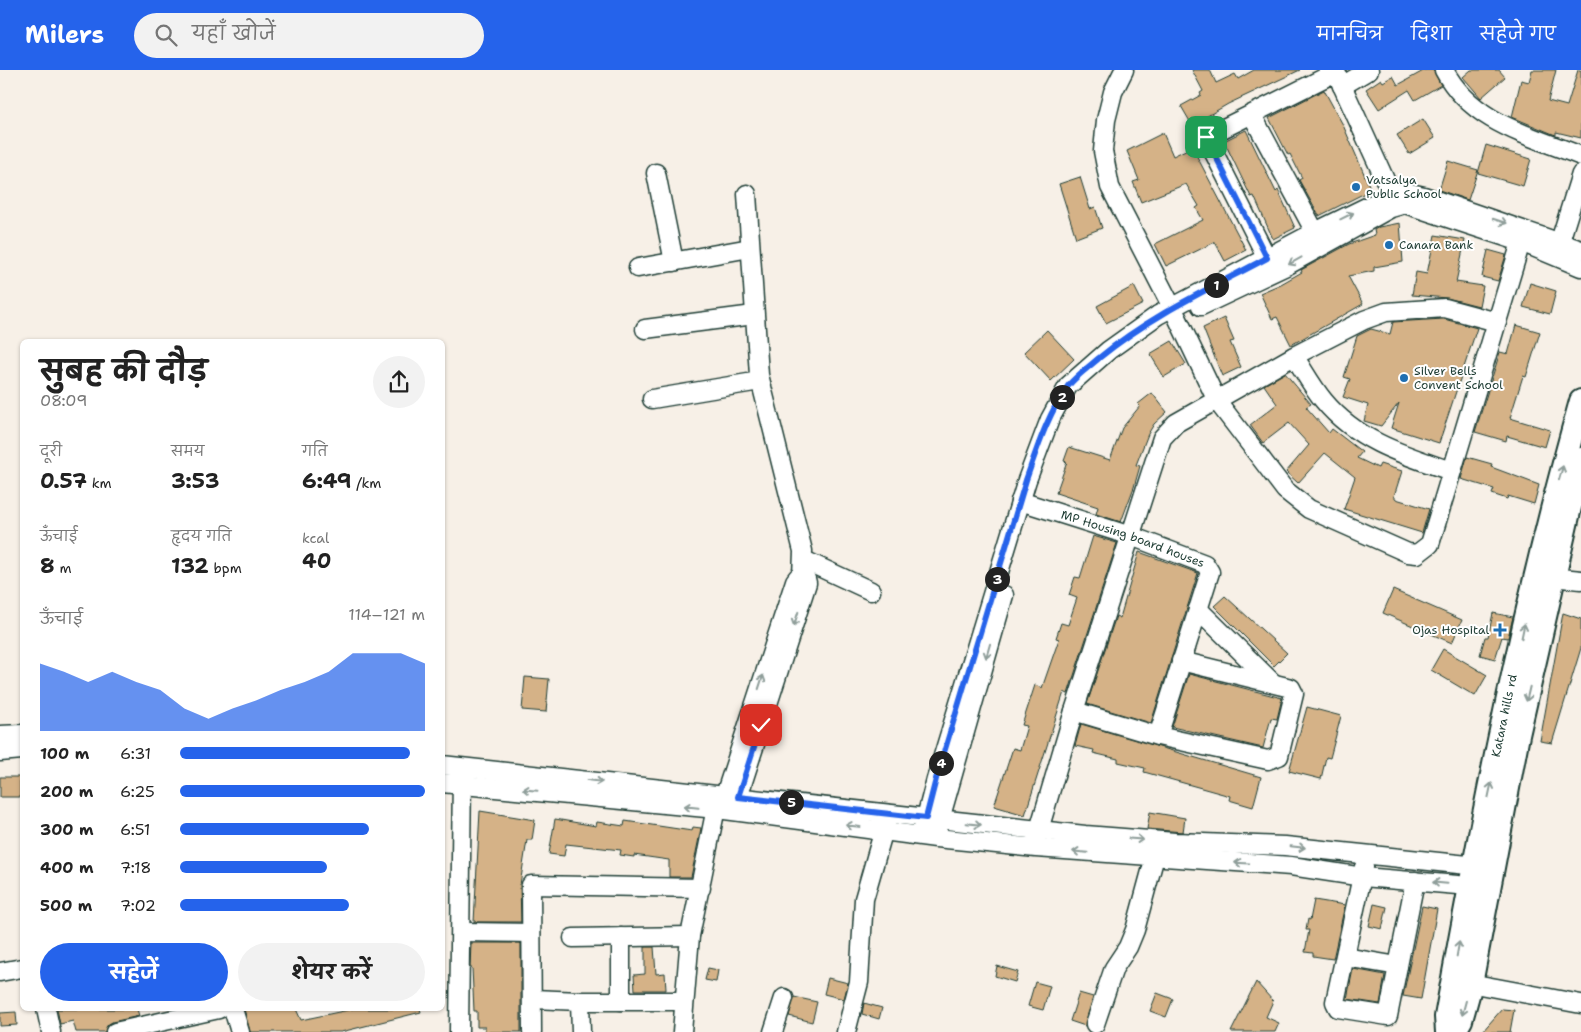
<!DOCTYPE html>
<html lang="hi">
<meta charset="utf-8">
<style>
body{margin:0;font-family:"Shantell Sans","Playpen Sans Deva",sans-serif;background:#f2f2f2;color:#222;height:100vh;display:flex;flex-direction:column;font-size:19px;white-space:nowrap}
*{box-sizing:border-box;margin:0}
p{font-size:16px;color:#767676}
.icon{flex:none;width:28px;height:28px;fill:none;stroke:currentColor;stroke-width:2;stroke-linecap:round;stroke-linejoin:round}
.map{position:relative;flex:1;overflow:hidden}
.panel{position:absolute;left:20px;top:269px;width:425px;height:672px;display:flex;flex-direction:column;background:#fff;border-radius:8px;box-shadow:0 1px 4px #0004}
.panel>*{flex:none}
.pin{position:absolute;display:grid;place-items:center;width:42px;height:42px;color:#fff;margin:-21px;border-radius:10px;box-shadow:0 2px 8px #0006}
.km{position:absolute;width:25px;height:25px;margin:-12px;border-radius:50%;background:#222;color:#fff;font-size:14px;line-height:25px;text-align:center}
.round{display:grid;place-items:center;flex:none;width:52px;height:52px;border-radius:26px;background:#f2f2f2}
.head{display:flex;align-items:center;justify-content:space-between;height:85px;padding:0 20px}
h1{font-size:28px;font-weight:700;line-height:38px}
.metrics{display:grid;grid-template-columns:repeat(3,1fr);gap:8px;height:85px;padding:5px 20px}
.metrics div{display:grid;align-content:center}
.metrics b{font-size:21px;font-weight:700}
.metrics small{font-size:14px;font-weight:400}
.metrics p{font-size:14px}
.chart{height:140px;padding:10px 20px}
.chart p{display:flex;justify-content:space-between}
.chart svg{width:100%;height:90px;margin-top:5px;fill:#2563eb;opacity:.7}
.primary-button{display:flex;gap:10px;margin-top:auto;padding:10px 20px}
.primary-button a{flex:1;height:58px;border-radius:30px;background:#2563eb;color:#fff;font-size:20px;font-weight:700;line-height:58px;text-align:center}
.primary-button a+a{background:#f2f2f2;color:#222}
ul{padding:0 20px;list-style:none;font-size:16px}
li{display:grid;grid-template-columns:80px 60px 1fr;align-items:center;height:38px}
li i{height:12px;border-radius:6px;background:#2563eb}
header{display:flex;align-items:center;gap:30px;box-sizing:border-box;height:70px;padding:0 25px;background:#2563eb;color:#fff}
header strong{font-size:24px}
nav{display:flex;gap:28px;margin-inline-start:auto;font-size:18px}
.search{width:350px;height:45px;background:#f2f2f2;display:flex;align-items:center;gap:12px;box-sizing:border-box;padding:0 18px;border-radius:28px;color:#767676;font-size:19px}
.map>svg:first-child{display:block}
</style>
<header>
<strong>Milers</strong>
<div class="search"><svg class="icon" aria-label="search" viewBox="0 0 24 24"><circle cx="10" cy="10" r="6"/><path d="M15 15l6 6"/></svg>यहाँ खोजें</div>
<nav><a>मानचित्र</a><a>दिशा</a><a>सहेजे गए</a></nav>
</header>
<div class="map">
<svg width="1581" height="962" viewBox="0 0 1581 962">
<rect width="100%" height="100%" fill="#f7f0e7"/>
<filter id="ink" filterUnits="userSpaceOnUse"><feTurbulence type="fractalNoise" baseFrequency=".02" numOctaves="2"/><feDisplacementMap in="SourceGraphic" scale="10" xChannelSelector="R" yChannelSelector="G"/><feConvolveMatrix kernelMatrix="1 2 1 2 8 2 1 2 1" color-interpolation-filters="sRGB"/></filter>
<g filter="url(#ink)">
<path fill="#d5b287" stroke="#1f3d34" d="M1192,0h18l6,13 19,-9 3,5 16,-9h46l-72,34 -36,21 -11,-19 20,-11 -1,-2 3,-2z
M1425,0h8l8,15 -26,15 -6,-10 -30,19 -13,-20 15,-10 2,3 10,-6 5,9z
M1471,0h28l6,7 -24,21 -18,-21z
M1532,0h24l-8,31 19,5 11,-36h3v68l-25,-6v3l-3,-1 -41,-17 9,-37 8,2z
M1324,20l19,35 28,65 -52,26 -20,-36 3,-2 -12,-24 -2,1 -19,-37z
M1423,49l12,19 -26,16 -12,-19z
M1246,60l30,62 2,-2 17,38 -22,11 -19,-43 -3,1 -27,-56z
M1163,63l10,23 19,-9 54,103 -21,11 -10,-19 -49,24 -11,-22 48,-24 -7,-12 3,-2 -13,-22 -45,18 -8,-20 6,-2 -12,-29z
M1486,75l45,14 -8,27 -45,-13z
M1448,91l30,9 -10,30 -29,-10z
M1080,107l10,32 5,-2 7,21 -26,10 -17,-54z
M1400,153l3,39 -29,5v4l-26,5 15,28 -72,41 -14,-28 -5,2 -12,-26 21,-9 21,-12 -1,-2 48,-26 26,-9 -1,-5 5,-3z
M1435,165l30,5 -9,42 27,4 -4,20 -32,-8 -35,-3 4,-23 11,2z
M1488,180l18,5 -8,26 -16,-4z
M1530,213l26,8 -6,23 -27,-7z
M1134,216l9,18 -37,19 -9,-17z
M1224,248l10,23 -4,1 11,25 -19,9 -19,-48z
M1444,249l33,9 -38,115 -48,-15 8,-25 -18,23 -17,-5 4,-16 -25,-8 7,-18 -6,-2 13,-41 14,-7 19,5 3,-12z
M1516,255l24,7 -14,45 -3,-1 -13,42 40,12 -5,17 -38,-11 -1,5 -31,-9 25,-80 8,2z
M1047,260l27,29 -23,22 -27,-29z
M1172,271l14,23 -22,13 -14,-23z
M1285,303l26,31 -5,3 23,26 3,-4 30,23 -5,6 21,10 2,-4 22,7 -8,25 2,3 33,10 -7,24 -78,-24 11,-32 -30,-24 -27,30 -12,-11 23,-27 -20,-22 -26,20 -13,-18 27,-21 -13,-19z
M1152,323l15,19 -13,12 -6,10 -12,31 4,1 -6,21 -13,35 -25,-8 2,-7 -42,-14 11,-31 -3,-1 5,-14 41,13 12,-32 18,-22 -2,-2z
M1467,387l25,7 -1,3 48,18 -5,19 -26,-8 -1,3 -15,-5 2,-5 -33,-10z
M1093,466l24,7 -49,151 -4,-2 -39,123 -31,-9 19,-58 7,2 7,-24 -5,-1 13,-40 7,3 17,-49 -3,-1 5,-15 7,2 9,-27 -8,-3 6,-18 5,1z
M1139,482l59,21 -47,150 -64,-19 29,-88 4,2z
M1393,520l69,30 -10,23 -69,-30z
M1225,526l62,57 -13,13 -60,-60z
M1493,543l20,4 -5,21 -6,-1 -7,22 -15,-4 5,-18h3z
M1563,543l18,6v29l-29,95 -12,-2z
M1443,579l44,26 -12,21 -44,-26z
M1189,604l93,24 -5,21 -6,-1 -8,30 -91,-21z
M525,607l24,2 -3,33 -24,-2z
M1307,637l34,9 -11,42 -4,-1 -5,22 -32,-8z
M1081,654l180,53 -8,30 -24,-7 1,-4 -86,-24 1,-4 -27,-6v-3l-25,-6 1,-3 -19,-4z
M0,707h20v20h-20z
M480,741l55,9 -3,20h-5l-7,45 1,37h-47z
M1150,742l35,6 -2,14 -36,-3z
M555,749l41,7 1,-4 27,4 1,-5 67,10 1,-4 8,1 -10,49h-22v-17l-35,-5v2l-14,-2 1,-5 -55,-6 -2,12 -15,-2z
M1314,830l31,5 -12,54 -20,-3v-3l-8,-1 4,-22h-3l2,-11 2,1z
M1374,834l13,3 -5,22 -13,-3z
M1422,836l15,3 -16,90 -18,-3z
M471,873h50v89h-36v-5h-8v-16h-3l-2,-43h-2z
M645,877h9l2,27 9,-1 1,17h-31l-1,-15 11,-1z
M997,896l21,6 -3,10 -20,-6z
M708,898l10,2 -2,12 -11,-2z
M1353,899l32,6 -5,29 -33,-5z
M828,908l20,5 -4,16 -20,-5z
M1035,912l15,4 -7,24 -15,-4z
M1256,912l17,19 -7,16 13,6 -4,9h-44z
M1079,923l14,4 -8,29 -15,-5z
M1157,923l16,6 -7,18 -16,-6z
M794,927l23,5 -5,20 -23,-6z
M864,933l18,5 -3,11 -17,-5z
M57,939h80l2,7 -27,6 -4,3 -3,7h-29l-3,-11 -13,3z
M244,939h52l5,11 52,-11h67l1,3 -80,20h-91z
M1502,939l12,1 -4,22h-28z
M16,942l1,13 -17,1v-13z"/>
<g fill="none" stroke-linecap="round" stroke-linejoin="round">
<g stroke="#1f3d34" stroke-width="21">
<g id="minor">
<path d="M1124,0l-11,22 -7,28 -3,31 7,36 67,130 40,84 68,89 24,19 99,44 9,1 13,-10 91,-302"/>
<path d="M1335,0l61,134"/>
<path d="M1444,0c28,53 85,65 137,86"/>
<path d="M1342,16l27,-16"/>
<path d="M1252,45l63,117"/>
<path d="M656,103l18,89"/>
<path d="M747,124l12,181 44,176 -1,26"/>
<path d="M1560,171l21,-67"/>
<path d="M1267,188l-61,-121 130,-65"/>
<path d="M638,198l112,-20"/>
<path d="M1201,236l87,-41 103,-57 14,-4 116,38 60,25"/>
<path d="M645,259l109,-14"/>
<path d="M1294,286c10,15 19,32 30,45 33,40 80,54 127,70"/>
<path d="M652,329l108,-18"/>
<path id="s1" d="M1020,431l111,35 74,28 5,8 -52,164"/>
<path d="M804,490l67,31"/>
<path d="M1542,506l39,4"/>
<path d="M1198,539l75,74"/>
<path d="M1074,641l84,25 110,24 11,-4 15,-62 -3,-6 -110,-27"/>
<path d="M0,665l22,-1"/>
<path d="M0,682l22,-2"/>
<path d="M442,695l643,70 90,7 110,4 202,21"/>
<path d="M442,713l275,26 219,29 100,10 255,18 72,11 118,10"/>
<path d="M725,725l70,-214 3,-4 8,2 1,4 -69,214"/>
<path d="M923,759l13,-50 91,-299 23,-61 18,-33 41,-36 49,-35 157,-83 78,-38 13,-2 18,4 157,54"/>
<path d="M937,760l67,-235"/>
<path d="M1036,770l38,-129 88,-273 14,-15 118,-67 70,-36 22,-8 59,-4 52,14"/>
<path d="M1364,797l-29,135 3,6 50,8 27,-135"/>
<path d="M462,862l69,1"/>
<path d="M621,867v64"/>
<path d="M573,868l117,-2"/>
<path d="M1345,887l53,9"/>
<path d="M0,902l22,-4"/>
<path d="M1459,911l122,23"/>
<path d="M533,929l47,2"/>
<path d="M46,939l5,23"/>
<path d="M233,939l7,23"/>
<path d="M1095,954l19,-56 14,-21 7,-17 22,-81"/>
<path d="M115,962l104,-23"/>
<path d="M459,962l3,-259"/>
<path d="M532,962l-1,-147 170,3"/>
<path d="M581,962l-1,-31h104"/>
<path d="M682,962l8,-96 28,-138"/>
<path d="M773,962l11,-34"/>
<path d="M846,962l13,-50 5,-83 23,-80"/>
</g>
</g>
<g stroke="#1f3d34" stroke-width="26">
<g id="major">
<path id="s2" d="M1447,962l-1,-15c37,-207 78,-414 135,-616"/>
<path d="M1454,962l7,-12 10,-36 47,-249 63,-276"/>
</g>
</g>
<use href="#minor" stroke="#fff" stroke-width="18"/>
<use href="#major" stroke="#fff" stroke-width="22"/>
</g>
<defs><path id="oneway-shaft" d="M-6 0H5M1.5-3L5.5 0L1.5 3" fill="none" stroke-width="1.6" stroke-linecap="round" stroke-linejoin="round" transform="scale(1.25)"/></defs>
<g stroke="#8f9e9a">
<use href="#oneway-shaft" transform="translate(1347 146) rotate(-26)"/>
<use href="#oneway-shaft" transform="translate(1500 151) rotate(18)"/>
<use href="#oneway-shaft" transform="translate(1295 191) rotate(151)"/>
<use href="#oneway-shaft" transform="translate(1561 403) rotate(-74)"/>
<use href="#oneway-shaft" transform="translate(796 549) rotate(108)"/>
<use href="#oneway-shaft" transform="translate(1523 561) rotate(-78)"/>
<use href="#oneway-shaft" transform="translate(988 581) rotate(106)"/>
<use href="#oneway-shaft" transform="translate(761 612) rotate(-72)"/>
<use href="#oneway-shaft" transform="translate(1528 624) rotate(103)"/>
<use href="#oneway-shaft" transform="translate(595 711) rotate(7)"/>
<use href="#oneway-shaft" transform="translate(530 720) rotate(-175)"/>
<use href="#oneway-shaft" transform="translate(1490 720) rotate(-78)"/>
<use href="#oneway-shaft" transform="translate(691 737) rotate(-174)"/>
<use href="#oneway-shaft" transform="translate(974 754) rotate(6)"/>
<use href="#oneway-shaft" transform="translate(853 756) rotate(-173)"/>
<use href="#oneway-shaft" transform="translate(1136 769) rotate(4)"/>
<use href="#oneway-shaft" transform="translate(1298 777) rotate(6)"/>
<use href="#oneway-shaft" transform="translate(1080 782) rotate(-175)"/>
<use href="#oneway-shaft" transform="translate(1242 793) rotate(-177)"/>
<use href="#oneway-shaft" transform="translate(1440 813) rotate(-175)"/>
<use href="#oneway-shaft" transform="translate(1458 879) rotate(-80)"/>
<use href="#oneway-shaft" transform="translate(1464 938) rotate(105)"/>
</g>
</g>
<g fill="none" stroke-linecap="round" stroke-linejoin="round" filter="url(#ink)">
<g stroke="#fff" stroke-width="10">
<path id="route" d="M761,655l-23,72 188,21 10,-39 90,-299c11,-31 22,-67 42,-94 9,-11 21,-19 31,-28 51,-42 110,-69 168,-100l-61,-121"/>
</g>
<use href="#route" stroke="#2563eb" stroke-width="6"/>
</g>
<g fill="#1f6fb2" stroke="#fff" stroke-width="2">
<circle cx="1356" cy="117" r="5"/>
<circle cx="1389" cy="175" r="5"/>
<circle cx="1404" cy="308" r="5"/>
<path d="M1497.5 552.5h5v5h5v5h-5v5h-5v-5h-5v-5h5z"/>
</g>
<g text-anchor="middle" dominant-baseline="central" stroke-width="4" stroke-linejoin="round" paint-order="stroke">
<g font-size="12" fill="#1f3d34" stroke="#fff" text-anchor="start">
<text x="1366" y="110">Vatsalya<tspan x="1366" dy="14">Public School</tspan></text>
<text x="1399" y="175">Canara Bank</text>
<text x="1414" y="301">Silver Bells<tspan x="1414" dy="14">Convent School</tspan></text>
<text x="1489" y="560" text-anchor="end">Ojas Hospital</text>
</g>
<g font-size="12" fill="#1f3d34" stroke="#fff">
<text stroke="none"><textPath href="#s1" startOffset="119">MP Housing board houses</textPath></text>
<text stroke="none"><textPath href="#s2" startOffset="322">Katara hills rd</textPath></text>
</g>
</g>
</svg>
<div class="pin" style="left:1206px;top:67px;background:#1e9e55"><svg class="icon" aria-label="arrive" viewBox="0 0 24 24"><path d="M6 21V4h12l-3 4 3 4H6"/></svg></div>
<div class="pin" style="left:761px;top:655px;background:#d93025"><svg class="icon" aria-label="check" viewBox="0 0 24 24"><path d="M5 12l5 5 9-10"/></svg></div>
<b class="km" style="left:1216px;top:215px">1</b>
<b class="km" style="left:1062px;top:327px">2</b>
<b class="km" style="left:997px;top:509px">3</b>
<b class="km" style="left:941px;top:693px">4</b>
<b class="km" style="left:791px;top:732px">5</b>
<section class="panel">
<div class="head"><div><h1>सुबह की दौड़</h1><p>08:09</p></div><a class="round"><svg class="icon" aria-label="share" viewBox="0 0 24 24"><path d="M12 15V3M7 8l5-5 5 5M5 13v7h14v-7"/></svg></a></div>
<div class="metrics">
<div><p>दूरी</p><b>0.57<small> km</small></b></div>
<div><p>समय</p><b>3:53</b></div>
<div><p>गति</p><b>6:49<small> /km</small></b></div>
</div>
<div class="metrics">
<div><p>ऊँचाई</p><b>8<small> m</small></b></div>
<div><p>हृदय गति</p><b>132<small> bpm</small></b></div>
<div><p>kcal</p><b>40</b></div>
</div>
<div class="chart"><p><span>ऊँचाई</span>114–121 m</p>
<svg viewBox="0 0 160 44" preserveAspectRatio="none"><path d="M0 44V11L10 15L20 20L30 15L40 20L50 24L60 33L70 38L80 33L90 29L100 24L110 20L120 15L130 6L140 6L150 6L160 11V44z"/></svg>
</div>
<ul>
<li><b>100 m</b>6:31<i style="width:94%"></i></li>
<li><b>200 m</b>6:25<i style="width:100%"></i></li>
<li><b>300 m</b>6:51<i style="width:77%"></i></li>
<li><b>400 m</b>7:18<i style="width:60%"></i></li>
<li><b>500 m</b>7:02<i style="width:69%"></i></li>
</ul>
<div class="primary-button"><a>सहेजें</a><a>शेयर करें</a></div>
</section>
</div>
